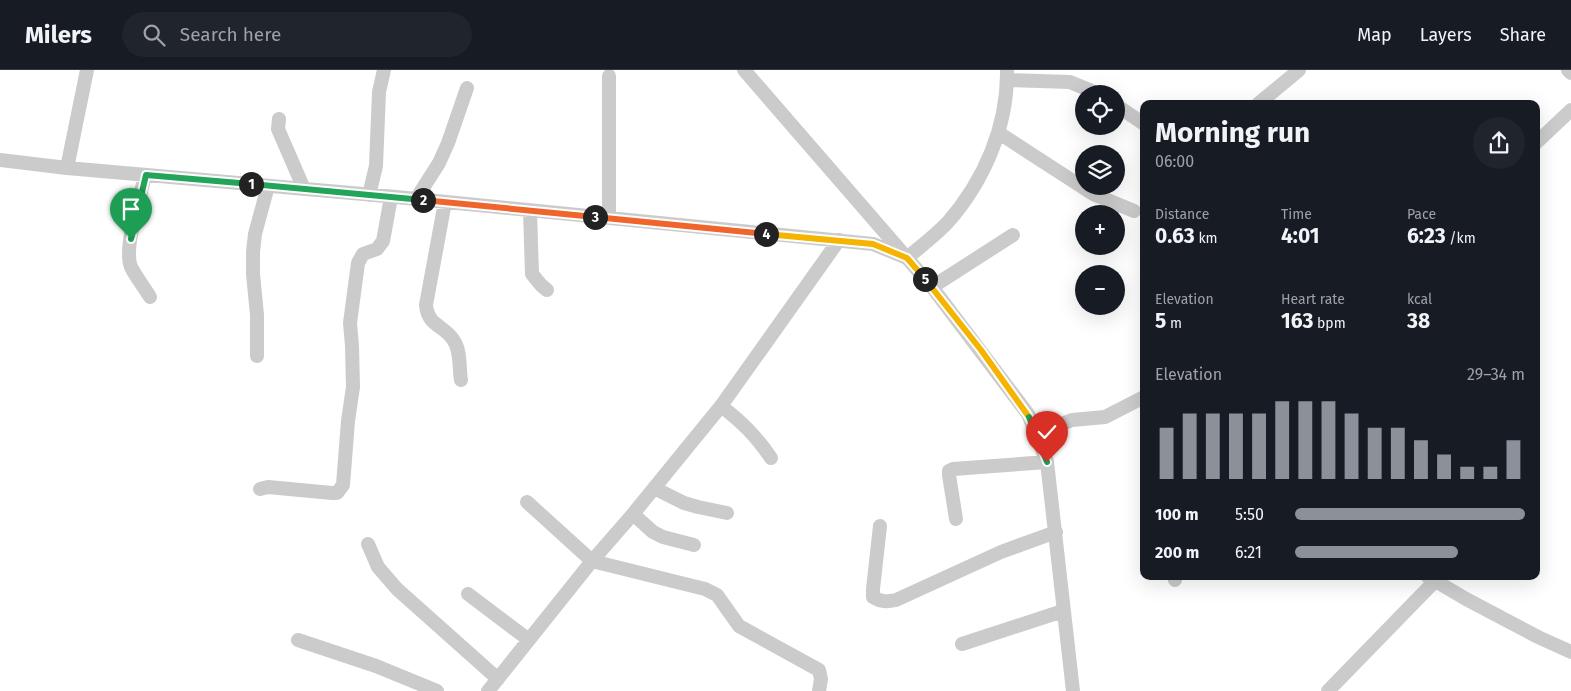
<!DOCTYPE html>
<meta charset="utf-8">
<style>
body{margin:0;font-family:"Fira Sans",sans-serif;background:#20242c;color:#f1f3f6;height:100vh;display:flex;flex-direction:column;font-size:19px;white-space:nowrap}
*{box-sizing:border-box;margin:0}
p{font-size:16px;color:#9ea1a6}
.icon{flex:none;width:28px;height:28px;fill:none;stroke:currentColor;stroke-width:2;stroke-linecap:round;stroke-linejoin:round}
.map{position:relative;flex:1;overflow:hidden}
.drawer{position:absolute;left:1140px;top:30px;width:400px;height:480px;display:flex;flex-direction:column;background:#171b24;border-radius:10px;box-shadow:0 5px 20px #0002}
.drawer>*{flex:none}
.controls{position:absolute;left:1075px;top:15px;display:grid;gap:10px}
.controls a{display:grid;place-items:center;width:50px;height:50px;border-radius:50%;background:#171b24;box-shadow:0 5px 20px #0002;font-size:25px}
.pin{position:absolute;display:grid;place-items:center;width:42px;height:42px;color:#fff;margin:-51px -21px;border-radius:50% 50% 50% 0;rotate:-45deg;box-shadow:0 0 5px #0007}
.pin .icon{rotate:45deg}
.km{position:absolute;width:25px;height:25px;margin:-12px;border-radius:50%;background:#222;color:#fff;font-size:14px;line-height:25px;text-align:center}
.round{display:grid;place-items:center;flex:none;width:52px;height:52px;border-radius:26px;background:#20242c}
.headline{display:flex;align-items:center;justify-content:space-between;height:85px;padding:0 15px}
h1{font-size:28px;font-weight:700;line-height:38px}
.metrics{display:grid;grid-template-columns:repeat(3,1fr);gap:8px;height:85px;padding:5px 15px}
.metrics div{display:grid;align-content:center}
.metrics b{font-size:21px;font-weight:700}
.metrics small{font-size:14px;font-weight:400}
.metrics p{font-size:14px}
.chart{height:140px;padding:10px 15px}
.chart p{display:flex;justify-content:space-between}
.chart svg{width:100%;height:90px;margin-top:5px;stroke:#8c9099;stroke-width:6}
ul{padding:0 15px;list-style:none;font-size:16px}
li{display:grid;grid-template-columns:80px 60px 1fr;align-items:center;height:38px}
li i{height:12px;border-radius:6px;background:#8c9099}
header{display:flex;align-items:center;gap:30px;box-sizing:border-box;height:70px;padding:0 25px;background:#171b24;border-bottom:1px solid #363941}
header strong{font-size:24px}
nav{display:flex;gap:28px;margin-inline-start:auto;font-size:18px}
.search{width:350px;height:45px;background:#20242c;display:flex;align-items:center;gap:12px;box-sizing:border-box;padding:0 18px;border-radius:28px;color:#9ea1a6;font-size:19px}
.map>svg:first-child{display:block}
</style>
<header>
<strong>Milers</strong>
<div class="search"><svg class="icon" aria-label="search" viewBox="0 0 24 24"><circle cx="10" cy="10" r="6"/><path d="M15 15l6 6"/></svg>Search here</div>
<nav><a>Map</a><a>Layers</a><a>Share</a></nav>
</header>
<div class="map">
<svg width="1571" height="621" viewBox="0 0 1571 621">
<rect width="100%" height="100%" fill="#fff"/>
<g fill="none" stroke-linecap="round" stroke-linejoin="round">
<path stroke="#cbcbcb" stroke-width="14" d="M744,0l163,188c14,-12 29,-23 41,-36 36,-41 60,-96 59,-152
M1568,0l3,3
M1007,10l63,2 29,12
M1258,34l41,-34
M1116,35l28,19
M279,49l-1,10 26,60
M999,63l94,61 41,17
M1536,73l35,-33
M0,90l67,8 319,28 487,48 34,14 25,29 96,127 19,48 26,229
M67,98l20,-98
M145,105c-4,21 -22,73 -14,92 5,10 13,20 19,30
M369,125l7,-29 3,-74 5,-22
M416,129l23,-36 9,-20 19,-55
M445,132l-19,103c2,22 19,20 28,36 7,10 5,28 7,39
M530,141l2,63 9,11 6,5
M609,148v-142
M932,217l81,-52
M257,286v-41l-4,-41v-22l2,-18 13,-48
M721,336c21,16 35,30 50,52
M1037,364l35,-14 33,-3 39,-20
M654,418l30,15 14,4 29,6
M260,419l8,-2 64,6h5l6,-8 5,-64 5,-34 -1,-41 -2,-23 8,-60 5,-9 14,-5 6,-8 8,-44
M527,432l65,59 113,28 12,6 22,31 80,44 2,9 -2,12
M633,444l20,18 10,5 31,8
M956,449l-7,-44v-4l4,-2 94,-7
M880,456l-7,63v8c8,5 14,5 23,3l105,-48 55,-20
M368,474l10,23 19,22 101,90
M1174,506l1,4
M1427,506l39,23 72,38 33,15
M468,524l61,46
M298,570l78,26 61,25
M962,574l101,-33
M488,621l104,-130 41,-47 88,-108 118,-166
M1328,621l106,-109"/>
</g>
<g fill="none" stroke-linecap="round" stroke-linejoin="round">
<g stroke="#fff" stroke-width="10">
<path id="split-1" d="M131,169l15,-64 105,9"/>
</g>
<g stroke="#fff" stroke-width="10">
<path id="split-2" d="M251,114l172,16"/>
</g>
<g stroke="#fff" stroke-width="10">
<path id="split-3" d="M423,130l172,17"/>
</g>
<g stroke="#fff" stroke-width="10">
<path id="split-4" d="M595,147l171,17"/>
</g>
<g stroke="#fff" stroke-width="10">
<path id="split-5" d="M766,164l107,10 34,14 18,21"/>
</g>
<g stroke="#fff" stroke-width="10">
<path id="split-6" d="M925,209l56,71 48,67"/>
</g>
<g stroke="#fff" stroke-width="10">
<path id="split-7" d="M1029,347l18,45"/>
</g>
<use href="#split-1" stroke="#22a559" stroke-width="6"/>
<use href="#split-2" stroke="#22a559" stroke-width="6"/>
<use href="#split-3" stroke="#f0652b" stroke-width="6"/>
<use href="#split-4" stroke="#f0652b" stroke-width="6"/>
<use href="#split-5" stroke="#f5b400" stroke-width="6"/>
<use href="#split-6" stroke="#f5b400" stroke-width="6"/>
<use href="#split-7" stroke="#22a559" stroke-width="6"/>
</g>
</svg>
<div class="controls">
<a><svg class="icon" aria-label="locate" viewBox="0 0 24 24"><circle cx="12" cy="12" r="6"/><path d="M12 2v4M12 18v4M2 12h4M18 12h4"/></svg></a>
<a><svg class="icon" aria-label="layers" viewBox="0 0 24 24"><path d="M12 4l9 5-9 5-9-5zM3 14l9 5 9-5"/></svg></a>
<a>+</a>
<a>−</a>
</div>
<div class="pin" style="left:131px;top:169px;background:#1e9e55"><svg class="icon" aria-label="arrive" viewBox="0 0 24 24"><path d="M6 21V4h12l-3 4 3 4H6"/></svg></div>
<div class="pin" style="left:1047px;top:392px;background:#d93025"><svg class="icon" aria-label="check" viewBox="0 0 24 24"><path d="M5 12l5 5 9-10"/></svg></div>
<b class="km" style="left:251px;top:114px">1</b>
<b class="km" style="left:423px;top:130px">2</b>
<b class="km" style="left:595px;top:147px">3</b>
<b class="km" style="left:766px;top:164px">4</b>
<b class="km" style="left:925px;top:209px">5</b>
<section class="drawer">
<div class="headline"><div><h1>Morning run</h1><p>06:00</p></div><a class="round"><svg class="icon" aria-label="share" viewBox="0 0 24 24"><path d="M12 15V3M7 8l5-5 5 5M5 13v7h14v-7"/></svg></a></div>
<div class="metrics">
<div><p>Distance</p><b>0.63<small> km</small></b></div>
<div><p>Time</p><b>4:01</b></div>
<div><p>Pace</p><b>6:23<small> /km</small></b></div>
</div>
<div class="metrics">
<div><p>Elevation</p><b>5<small> m</small></b></div>
<div><p>Heart rate</p><b>163<small> bpm</small></b></div>
<div><p>kcal</p><b>38</b></div>
</div>
<div class="chart"><p><span>Elevation</span>29–34 m</p>
<svg viewBox="0 0 160 44" preserveAspectRatio="none"><path d="M5 44V19M15 44V12M25 44V12M35 44V12M45 44V12M55 44V6M65 44V6M75 44V6M85 44V12M95 44V19M105 44V19M115 44V25M125 44V32M135 44V38M145 44V38M155 44V25"/></svg>
</div>
<ul>
<li><b>100 m</b>5:50<i style="width:100%"></i></li>
<li><b>200 m</b>6:21<i style="width:71%"></i></li>
</ul>
</section>
</div>
